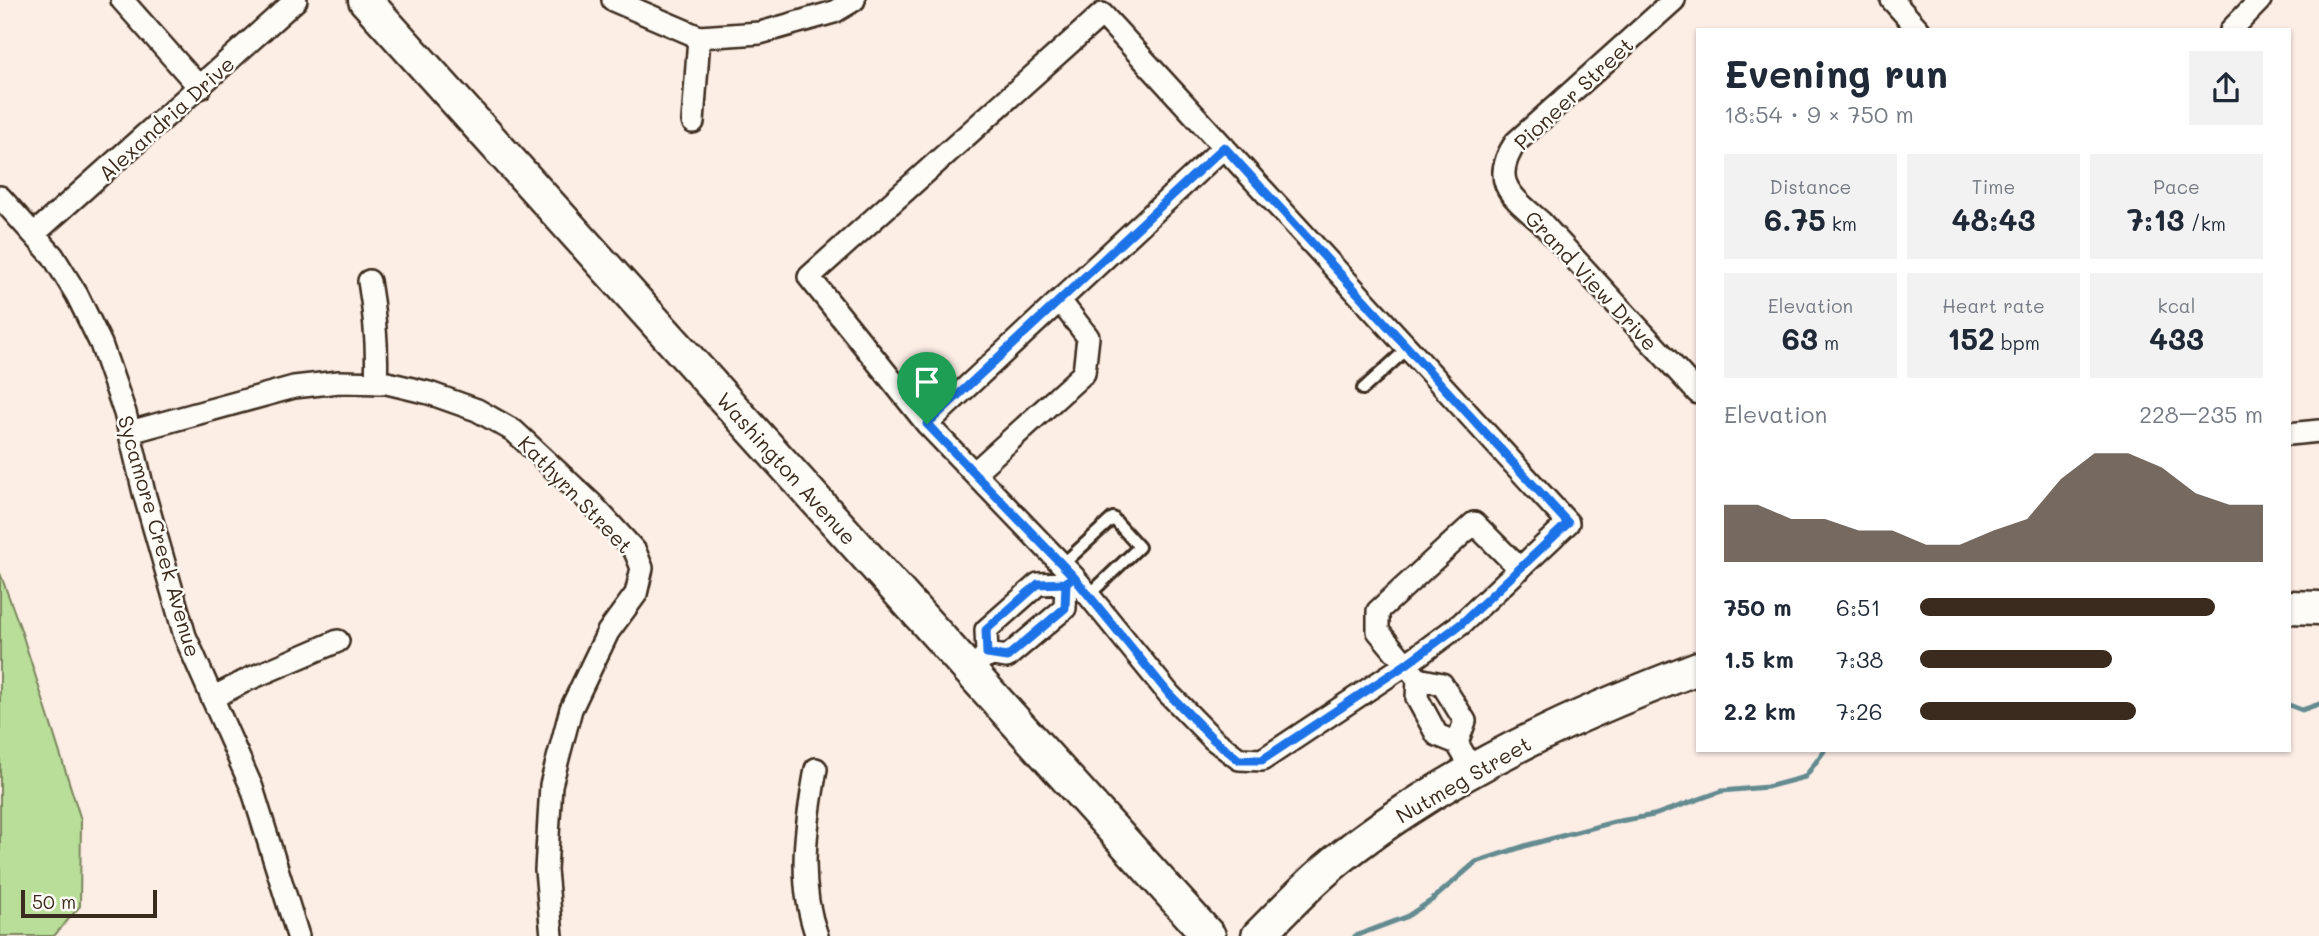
<!DOCTYPE html>
<meta charset="utf-8">
<style>
body{margin:0;font-family:Mali,sans-serif;background:#f2f2f3;color:#1f2937;height:100vh;display:flex;flex-direction:column;font-size:26px;white-space:nowrap}
*{box-sizing:border-box;margin:0}
p{font-size:23px;color:#747a83}
.icon{flex:none;width:38px;height:38px;fill:none;stroke:currentColor;stroke-width:2;stroke-linecap:round;stroke-linejoin:round}
.map{position:relative;flex:1;overflow:hidden}
.sheet{position:absolute;left:1696px;top:28px;width:595px;height:724px;display:flex;flex-direction:column;background:#fff;border-radius:0px;box-shadow:0 2px 5px #0004}
.sheet>*{flex:none}
.scale{position:absolute;left:21px;bottom:18px;width:136px;box-sizing:border-box;padding-left:7px;border:4px solid #3b2a1e;border-top:0;font-size:19px;line-height:24px;white-space:nowrap;color:#3b2a1e;-webkit-text-stroke:5px #fdfcf7;paint-order:stroke}
.pin{position:absolute;display:grid;place-items:center;width:60px;height:60px;color:#fff;margin:-72px -30px;border-radius:50% 50% 50% 0;rotate:-45deg;box-shadow:0 0 7px #0007}
.pin .icon{rotate:45deg}
.round{display:grid;place-items:center;flex:none;width:74px;height:74px;border-radius:0px;background:#f2f2f3}
.head{display:flex;align-items:center;justify-content:space-between;height:119px;padding:0 28px}
h1{font-size:38px;font-weight:700;line-height:52px}
.metrics{display:grid;grid-template-columns:repeat(3,1fr);gap:10px;height:119px;padding:7px 28px}
.metrics div{display:grid;align-content:center;border-radius:0px;background:#f2f2f3;text-align:center}
.metrics b{font-size:30px;font-weight:700}
.metrics small{font-size:19px;font-weight:400}
.metrics p{font-size:19px}
.chart{height:196px;padding:14px 28px}
.chart p{display:flex;justify-content:space-between}
.chart svg{width:100%;height:126px;margin-top:7px;fill:#3b2a1e;opacity:.7}
ul{padding:0 28px;list-style:none;font-size:23px}
li{display:grid;grid-template-columns:112px 84px 1fr;align-items:center;height:52px}
li i{height:18px;border-radius:9px;background:#3b2a1e}
.map>svg:first-child{display:block}
</style>
<div class="map">
<svg width="2319" height="936" viewBox="0 0 2319 936">
<rect width="100%" height="100%" fill="#fcede5"/>
<filter id="ink" filterUnits="userSpaceOnUse"><feTurbulence type="fractalNoise" baseFrequency=".0143" numOctaves="2"/><feDisplacementMap in="SourceGraphic" scale="14" xChannelSelector="R" yChannelSelector="G"/><feConvolveMatrix kernelMatrix="1 2 1 2 8 2 1 2 1" color-interpolation-filters="sRGB"/></filter>
<g filter="url(#ink)">
<path fill="#b8de99" stroke="#7a845c" stroke-width="2" d="M0,573l20,54 61,193 -1,86 -26,30h-54z"/>
<g fill="none" stroke-linecap="round" stroke-linejoin="round">
<path stroke="#638b90" stroke-width="5" d="M2289,705l13,5 17,-6
M1355,936l51,-19 26,-17 44,-38 52,-17 86,-23 40,-7 68,-24 45,-4 38,-10 19,-26"/>
<g stroke="#3b2a1e" stroke-width="16">
<path id="service" d="M1363,389l45,-41
M1062,565l51,-47 26,29 -50,48"/>
</g>
<g stroke="#3b2a1e" stroke-width="26">
<path id="minor" d="M122,0l78,88
M613,0l86,37 61,-4 74,-21 20,-12
M1674,0l-158,142c-27,39 -5,54 25,80l157,171
M1892,0l27,30
M1102,14l466,509 -107,101 -56,41 -143,95 -23,-1 -26,-20 -44,-45 -96,-118 -146,-152 -118,-147z
M2231,30l29,-30
M693,122l6,-85
M0,197l53,59 24,39 24,49 24,69 19,80 41,143 67,152 46,148
M34,234l262,-234
M369,281c6,35 9,66 7,102
M927,424l297,-277
M130,432l164,-45 45,-5 48,1 42,10 48,17 37,21 78,73 43,47 7,17 -6,26 -28,38 -37,77 -20,76 -5,85 6,66
M2289,434l30,-3
M974,473l110,-100 4,-36 -28,-36
M987,654l20,3 58,-49 1,-25
M969,672l18,-18 -1,-24 52,-46 28,-1 7,-7
M1418,679l-1,19 20,37 20,8 7,12
M212,698l37,-19 89,-38
M1457,743l8,-22 -23,-37 -24,-5 -40,-48v-20l96,-88 46,46
M816,769c-10,56 -19,113 1,167"/>
</g>
<g stroke="#3b2a1e" stroke-width="37">
<path id="secondary" d="M365,0l844,936
M2289,607l30,1
M1258,936c20,-20 40,-41 61,-60 26,-24 56,-45 86,-65 91,-60 190,-104 293,-143"/>
</g>
<use href="#service" stroke="#fdfcf7" stroke-width="10"/>
<use href="#minor" stroke="#fdfcf7" stroke-width="21"/>
<use href="#secondary" stroke="#fdfcf7" stroke-width="32"/>
</g>
</g>
<g fill="none" stroke-linecap="round" stroke-linejoin="round" filter="url(#ink)">
<g stroke="#fff" stroke-width="14">
<path id="route" d="M927,424l146,152 -7,7 -28,1 -52,46 1,24 20,3 58,-49 1,-25 7,-7 96,118 44,45 26,21h23l143,-95 56,-41 107,-101 -344,-376 -297,277"/>
</g>
<use href="#route" stroke="#1a73e8" stroke-width="9"/>
</g>
<g text-anchor="middle" dominant-baseline="central" stroke-width="5" stroke-linejoin="round" paint-order="stroke">
<g font-size="21" fill="#3b2a1e" stroke="#fdfcf7">
<text transform="translate(1573 93) rotate(-43)">Pioneer Street</text>
<text transform="translate(166 118) rotate(-42)">Alexandria Drive</text>
<text transform="translate(1592 280) rotate(47)">Grand View Drive</text>
<text transform="translate(787 468) rotate(48)">Washington Avenue</text>
<text transform="translate(576 494) rotate(46)">Kathyrn Street</text>
<text transform="translate(160 536) rotate(74)">Sycamore Creek Avenue</text>
<text transform="translate(1463 779) rotate(-30)">Nutmeg Street</text>
</g>
</g>
</svg>
<div class="scale">50 m</div>
<div class="pin" style="left:927px;top:424px;background:#1e9e55"><svg class="icon" aria-label="arrive" viewBox="0 0 24 24"><path d="M6 21V4h12l-3 4 3 4H6"/></svg></div>
<section class="sheet">
<div class="head"><div><h1>Evening run</h1><p>18:54 · 9 × 750 m</p></div><a class="round"><svg class="icon" aria-label="share" viewBox="0 0 24 24"><path d="M12 15V3M7 8l5-5 5 5M5 13v7h14v-7"/></svg></a></div>
<div class="metrics">
<div><p>Distance</p><b>6.75<small> km</small></b></div>
<div><p>Time</p><b>48:43</b></div>
<div><p>Pace</p><b>7:13<small> /km</small></b></div>
</div>
<div class="metrics">
<div><p>Elevation</p><b>63<small> m</small></b></div>
<div><p>Heart rate</p><b>152<small> bpm</small></b></div>
<div><p>kcal</p><b>433</b></div>
</div>
<div class="chart"><p><span>Elevation</span>228–235 m</p>
<svg viewBox="0 0 160 44" preserveAspectRatio="none"><path d="M0 44V24L10 24L20 29L30 29L40 33L50 33L60 38L70 38L80 33L90 29L100 15L110 6L120 6L130 11L140 20L150 24L160 24V44z"/></svg>
</div>
<ul>
<li><b>750 m</b>6:51<i style="width:86%"></i></li>
<li><b>1.5 km</b>7:38<i style="width:56%"></i></li>
<li><b>2.2 km</b>7:26<i style="width:63%"></i></li>
</ul>
</section>
</div>
